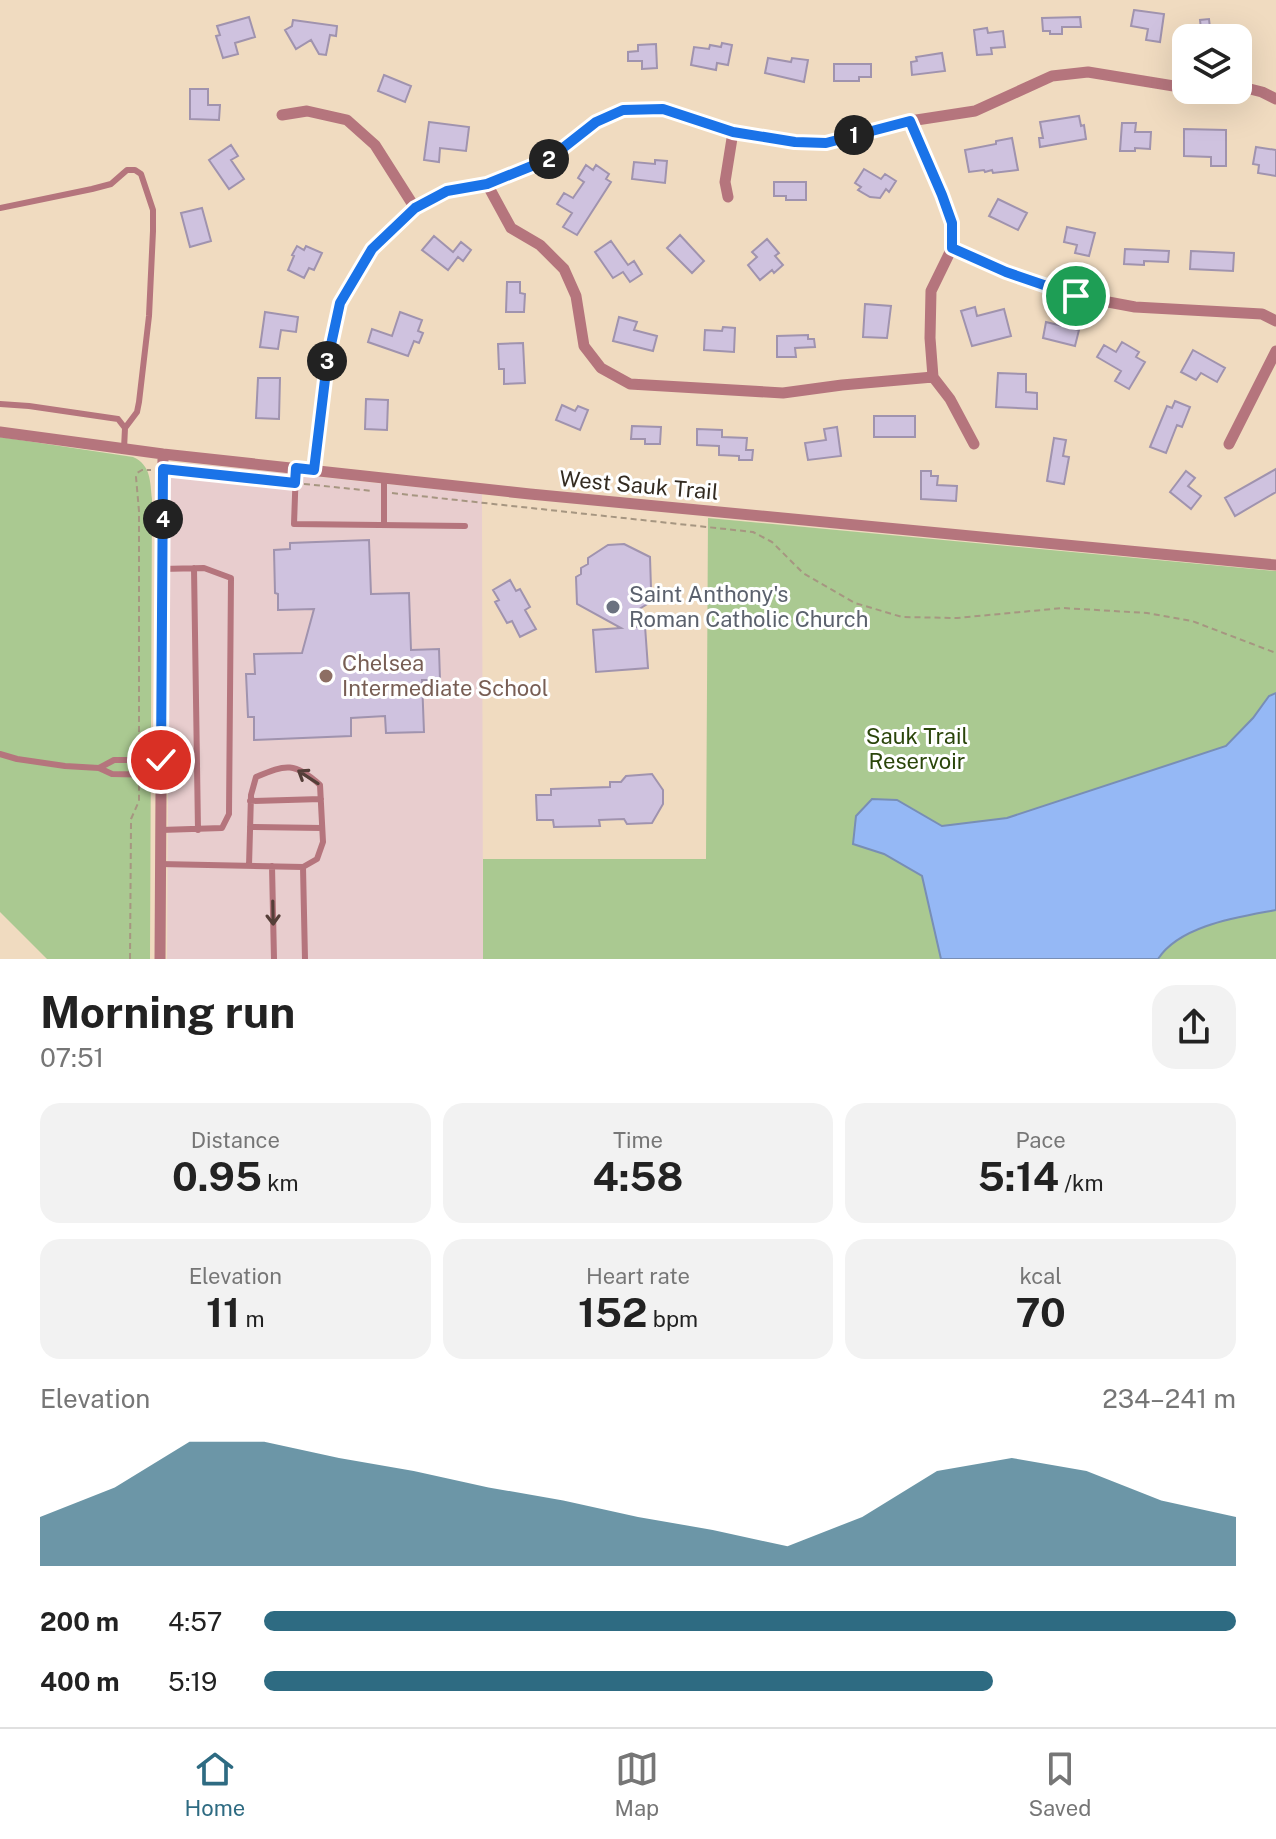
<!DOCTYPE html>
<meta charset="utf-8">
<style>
body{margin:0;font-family:"Public Sans",sans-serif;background:#f2f2f2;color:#222;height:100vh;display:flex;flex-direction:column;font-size:30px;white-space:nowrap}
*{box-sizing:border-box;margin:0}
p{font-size:26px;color:#767676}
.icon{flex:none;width:44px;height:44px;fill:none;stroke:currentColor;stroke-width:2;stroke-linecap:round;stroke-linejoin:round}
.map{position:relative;height:959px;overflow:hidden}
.drawer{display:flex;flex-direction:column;background:#fff;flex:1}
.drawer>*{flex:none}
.controls{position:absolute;left:1172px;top:24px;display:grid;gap:16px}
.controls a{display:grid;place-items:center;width:80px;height:80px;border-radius:16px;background:#fff;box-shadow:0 8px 32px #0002;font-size:40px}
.pin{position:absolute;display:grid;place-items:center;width:68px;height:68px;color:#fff;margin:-34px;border:4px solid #fff;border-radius:50%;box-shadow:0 2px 8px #0007}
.km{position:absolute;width:40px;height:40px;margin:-20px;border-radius:50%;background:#222;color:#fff;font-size:22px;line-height:40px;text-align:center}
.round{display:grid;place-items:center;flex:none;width:84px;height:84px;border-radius:24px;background:#f2f2f2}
.head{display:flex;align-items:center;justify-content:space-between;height:136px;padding:0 40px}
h1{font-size:44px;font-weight:700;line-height:60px}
.stats{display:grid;grid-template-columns:repeat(3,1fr);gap:12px;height:136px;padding:8px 40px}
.stats div{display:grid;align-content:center;border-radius:20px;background:#f2f2f2;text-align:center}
.stats b{font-size:40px;font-weight:700}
.stats small{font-size:22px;font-weight:400}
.stats p{font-size:22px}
.chart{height:224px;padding:16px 40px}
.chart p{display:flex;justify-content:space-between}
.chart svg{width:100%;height:144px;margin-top:8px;fill:#2e6b82;opacity:.7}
ul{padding:0 40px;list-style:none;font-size:26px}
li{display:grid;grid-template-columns:128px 96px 1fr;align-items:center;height:60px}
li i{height:20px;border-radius:10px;background:#2e6b82}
.tabs{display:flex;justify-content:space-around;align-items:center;height:112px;border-top:2px solid #e0e0e0;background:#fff;font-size:22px;color:#767676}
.tabs a{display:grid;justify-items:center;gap:4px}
.tabs .current{color:#2e6b82}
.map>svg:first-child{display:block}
</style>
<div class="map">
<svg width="1276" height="959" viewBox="0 0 1276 959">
<rect width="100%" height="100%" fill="#f0dbc0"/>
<path fill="#e8cdce" d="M187,463l295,31 1,465h-316l3,-476 2,-8 6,-9z"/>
<path fill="#aac991" d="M0,437l133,20c18,8 17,24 19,42l-2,460h-103l-47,-47z
M708,518l568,53v388h-793v-100h223z"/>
<path fill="#95b8f5" stroke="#788eb5" stroke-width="2" d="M1276,693v217c-37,7 -96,15 -118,49h-217l-19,-83 -38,-22 -31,-10 3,-28 16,-17 25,1 45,26 65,-8 219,-72 27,-28 16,-22z"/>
<path fill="#cfc2df" stroke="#a093ae" stroke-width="2" d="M1134,10l30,4 -4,28 -14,-2 2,-11 -17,-3z
M249,17l6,20 -20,6 3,11 -15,4 -7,-22 4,-1 -3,-9z
M1080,17l1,10h-19v7h-12v-3h-7l-1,-13z
M1209,19l1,9 8,-1v3l13,-1 1,9h-40v-8l9,-1 -1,-9z
M293,20l44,6 -1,10 -6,-1 -4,20 -7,-1 -8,-14 -15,9 -11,-19 7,-4z
M987,28l1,5 15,-2 2,16 -14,1 1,6 -15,1 -3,-25z
M722,43l10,2 -4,20 -11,-2 -1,7 -25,-5 3,-18 15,2 1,-4 11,2z
M656,44l1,24 -15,1v-8h-14v-9l10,-1v-6z
M942,53l3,18 -33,4 -1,-13 6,-1 -1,-4z
M768,58l23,4 1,-4 16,2 -4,22 -39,-9z
M834,64h37v13h-12v4h-25z
M384,75l27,11 -6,16 -27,-11z
M190,89h18v16h12l-1,15 -29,-1z
M1079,116l2,10 3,-1 2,14 -46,8 -1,-9h4l-3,-16z
M429,122l40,5 -3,24 -26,-3 -1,14 -15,-2z
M1122,123h14l-1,9h16l-1,17 -15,-1v3h-15z
M1184,129l42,1v36h-15v-9l-27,-1z
M1012,138l6,32 -25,3 -1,-3 -7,2 -1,-2 -15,2 -4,-22 31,-6v-3z
M231,145l7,11 -7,4 13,19 -15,10 -20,-29z
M1256,147l20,3v26l-18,-3 1,-8 -6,-1z
M655,160l12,1 -2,22 -33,-4 2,-17 21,2z
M586,165l7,5 3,-5 13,9 -3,5 5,3 -34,53 -14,-8 9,-14 -15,-9 7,-11 9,5 11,-16 -6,-4z
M864,169l17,10 4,-5 11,7 -7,11 -3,-3 -6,9 -10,-1 -12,-7 3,-3 -6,-4z
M774,182h32v18h-20v-4h-12z
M998,199l29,14 -9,17 -29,-14z
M202,208l9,33 -21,6 -9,-34z
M1067,227l28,6 -6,23 -14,-3 2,-8 -13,-3z
M680,235l24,26 -12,12 -25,-25z
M434,236l19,16 8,-10 10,8 -8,11 -5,-4 -10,13 -26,-20z
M767,239l12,14 -4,3 8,9 -9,8 -2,-3 -12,10 -12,-15 9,-8 -5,-5z
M611,241l17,24 6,-4 8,13 -12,8 -7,-10 -10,6 -18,-26z
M297,246l7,4 2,-4 16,7 -8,17 -5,-2 -5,10 -16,-8 6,-14 -2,-1z
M1125,249l44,2 -1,11 -24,-1v4l-20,-1z
M1191,251l43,2 -1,18 -43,-2z
M507,282h13v11l5,1 -1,18h-18z
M865,304l26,2 -4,32 -24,-1z
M975,307l2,9 27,-7 7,27 -39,10 -11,-35z
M265,312l33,5 -2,15 -15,-2 -3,19 -18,-2z
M400,312l22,8 -4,11 5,2 -4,10 -5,-2 -6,15 -40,-14 4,-13 20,7z
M619,317l18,5 -3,8 23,6 -4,15 -40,-10z
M1046,322l33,8 -4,16 -32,-8z
M723,327l12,1 -1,24 -30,-2 1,-20 17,1z
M808,335v4h6l1,8 -20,1 1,9h-19v-21z
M1122,342l17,10 -3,5 9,5 -16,27 -14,-8 6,-10 -24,-14 7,-12 12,7z
M523,343l2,40 -21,1v-15h-5l-1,-25z
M1193,350l32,18 -8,14 -16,-9 -5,7 -15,-8z
M998,373l28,1v18l11,1v16l-41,-2z
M258,378h22l-1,41 -23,-1z
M366,399l22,1 -1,30 -22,-1z
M1175,401l15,6 -8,20 -5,-2 -11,28 -16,-6 17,-41 5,2z
M562,405l13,6 3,-5 10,4 -8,20 -24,-10z
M874,416h41v21h-41z
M632,426l29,1 -1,17h-15v-5h-14z
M837,427l4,29 -33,4 -3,-17 21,-3 -2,-11z
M697,429l25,1v7l25,1 -1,12h7l-1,10h-13v-4l-20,-1v-9l-22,-1z
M1054,438l12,2 -3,16 6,1 -5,27 -17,-3z
M1276,469v23l-41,24 -10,-18z
M921,471h10v5h7l-1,9 20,1 -1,15 -35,-2z
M1186,471l9,7 -7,8 13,10 -10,13 -21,-17z
M369,540l2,54 38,-1 2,57 28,-1 1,31h-18l2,52 -38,1 -1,-17 -34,2v18l-97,4v-23h-6l-2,-43h9l-1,-20 48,-1 12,-44 -36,1v-16l-3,-1 -1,-43 16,-1v-6z
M624,544l26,13 1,32 -3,3 1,11 -13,8 1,16 8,-1 3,42 -52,4 -3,-42 28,-2 -44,-24 -1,-27 5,-3v-6l7,-4v-6l20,-13z
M510,580l6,11 4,-2 10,18 -5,3 11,19 -16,8 -8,-16 -5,2 -12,-21 4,-2 -6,-10z
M652,774l11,16v14l-11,19 -25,1 -3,-5 -25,1 1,6 -46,1 -1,-7h-16l-1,-25h15v-6l59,-2v-5h11l5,-6z"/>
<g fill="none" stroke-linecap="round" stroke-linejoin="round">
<path stroke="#a69681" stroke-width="2" stroke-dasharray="6 4" stroke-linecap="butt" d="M173,470l113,12
M304,484l69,7
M392,493l361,39 19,10 31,31 52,30 47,14 55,1 106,-10 84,5 45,8 84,32
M139,752v-241l-3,-34 1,-4 5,-3h9
M130,959l1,-136v-4l8,-18v-19"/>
<path stroke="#b5757d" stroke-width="6" d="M0,208l92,-19 19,-5 16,-14h8l6,4 12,36v21l-4,85 -10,86 -2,10 -12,16
M0,404l29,2 89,13 7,9 -1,21
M296,468l-2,56 171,2
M384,525v-47
M194,568l4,262
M0,754l17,5 48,7 34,2 13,6 49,1
M99,768l15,-8h47
M250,801l71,-2
M250,827l72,1
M161,830l61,-2 7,-14 2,-236 -27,-10 -42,1
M160,864l143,3 14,-8 6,-17 -3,-57c-25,-23 -34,-21 -64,-8l-5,18 -2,71
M272,866l2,93
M303,867l2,92"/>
<path stroke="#b5757d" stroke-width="11" d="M1238,86l24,6 14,7
M282,115l25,-4 40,9 28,25 40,63
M910,121l32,74 10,28v25l-21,43 -1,47 3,39 17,22 24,45
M487,184l24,44 29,17 24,24 12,27 8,50 17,22 29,16 153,9 59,-8 91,-8
M728,197l-3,-15 8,-50
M952,248l54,24 70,24 59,11 127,7 14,7
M0,432l163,22 367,40 746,71
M1229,444l47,-93
M314,470l13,-107 13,-60 32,-54 43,-41 32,-17 40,-7 62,-25 47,-37 27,-12 40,-1 70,23 62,10 31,1 84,-22 65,-10 77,-35 36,-4 98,16
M160,959l3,-505"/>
</g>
<defs><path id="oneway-shaft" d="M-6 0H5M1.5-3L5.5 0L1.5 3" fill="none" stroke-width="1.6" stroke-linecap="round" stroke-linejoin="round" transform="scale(2)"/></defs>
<g stroke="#543e38">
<use href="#oneway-shaft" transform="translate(308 777) rotate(-147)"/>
<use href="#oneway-shaft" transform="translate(273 913) rotate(89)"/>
</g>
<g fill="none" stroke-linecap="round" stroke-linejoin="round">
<g stroke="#fff" stroke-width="16">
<path id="route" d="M161,760l2,-291 132,14 1,-15 18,2 13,-107 13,-60 32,-54 43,-41 32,-17 40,-7 62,-25 47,-37 27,-12 40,-1 70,23 62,10 31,1 84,-22 32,74 10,28v25l54,24 70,24"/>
</g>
<use href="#route" stroke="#1a73e8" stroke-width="10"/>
</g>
<circle fill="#6b7280" stroke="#fff" stroke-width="3" cx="613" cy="607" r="8"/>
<circle fill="#8d6e63" stroke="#fff" stroke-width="3" cx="326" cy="676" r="8"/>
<g text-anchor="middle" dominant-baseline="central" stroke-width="6" stroke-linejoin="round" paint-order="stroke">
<g font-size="22" fill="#332b21" stroke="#fff">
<text transform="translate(639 485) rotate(5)">West Sauk Trail</text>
</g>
<g font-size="22" fill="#5b616d" stroke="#fff" text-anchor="start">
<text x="629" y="594">Saint Anthony's<tspan x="629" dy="25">Roman Catholic Church</tspan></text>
</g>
<g font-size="22" fill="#785e54" stroke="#fff" text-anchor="start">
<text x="342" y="663">Chelsea<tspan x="342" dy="25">Intermediate School</tspan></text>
</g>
<g font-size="22" fill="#2a450a" stroke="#fff">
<text x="917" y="736">Sauk Trail<tspan x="917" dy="25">Reservoir</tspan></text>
</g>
</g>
</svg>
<div class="controls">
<a><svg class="icon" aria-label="layers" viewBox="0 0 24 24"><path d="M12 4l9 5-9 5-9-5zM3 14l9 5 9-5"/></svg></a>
</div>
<div class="pin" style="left:1076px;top:296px;background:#1e9e55"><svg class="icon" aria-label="arrive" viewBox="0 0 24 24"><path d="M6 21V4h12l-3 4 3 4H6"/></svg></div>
<div class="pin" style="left:161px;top:760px;background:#d93025"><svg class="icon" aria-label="check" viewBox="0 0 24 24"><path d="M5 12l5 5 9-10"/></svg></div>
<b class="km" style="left:854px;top:135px">1</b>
<b class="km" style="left:549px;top:159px">2</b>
<b class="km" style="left:327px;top:361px">3</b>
<b class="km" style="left:163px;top:519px">4</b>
</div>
<section class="drawer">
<div class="head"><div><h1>Morning run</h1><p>07:51</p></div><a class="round"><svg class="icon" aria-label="share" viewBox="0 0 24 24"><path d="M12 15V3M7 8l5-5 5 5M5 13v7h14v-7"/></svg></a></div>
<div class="stats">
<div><p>Distance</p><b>0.95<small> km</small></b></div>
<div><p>Time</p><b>4:58</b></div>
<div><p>Pace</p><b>5:14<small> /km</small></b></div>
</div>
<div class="stats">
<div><p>Elevation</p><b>11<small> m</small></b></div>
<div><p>Heart rate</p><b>152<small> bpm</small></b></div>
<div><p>kcal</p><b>70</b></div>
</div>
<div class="chart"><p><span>Elevation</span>234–241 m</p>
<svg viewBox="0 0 160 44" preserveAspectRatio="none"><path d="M0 44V29L10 20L20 6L30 6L40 11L50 15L60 20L70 24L80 29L90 33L100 38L110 29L120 15L130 11L140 15L150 24L160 29V44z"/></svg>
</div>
<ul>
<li><b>200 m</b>4:57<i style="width:100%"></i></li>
<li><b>400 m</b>5:19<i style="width:75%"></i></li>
</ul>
</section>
<nav class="tabs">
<a class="current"><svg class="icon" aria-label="home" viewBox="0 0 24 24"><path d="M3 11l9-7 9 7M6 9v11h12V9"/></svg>Home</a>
<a><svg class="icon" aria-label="map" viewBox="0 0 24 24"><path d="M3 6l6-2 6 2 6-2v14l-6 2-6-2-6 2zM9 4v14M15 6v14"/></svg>Map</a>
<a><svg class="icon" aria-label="saved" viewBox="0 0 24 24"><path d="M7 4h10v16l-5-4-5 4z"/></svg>Saved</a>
</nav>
